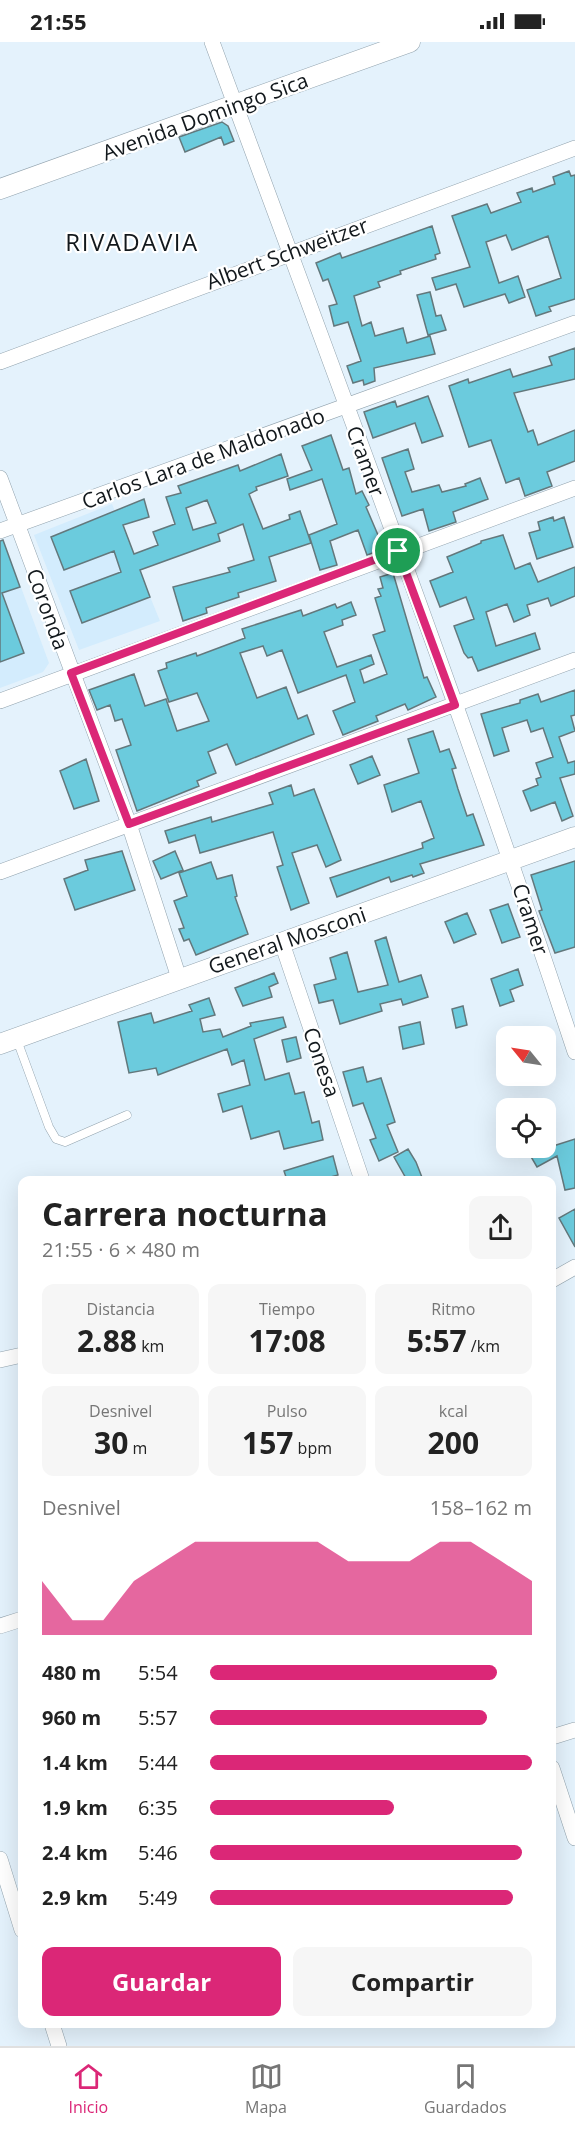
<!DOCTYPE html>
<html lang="es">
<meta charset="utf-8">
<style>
body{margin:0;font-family:"Open Sans",sans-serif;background:#f6f6f6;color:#222;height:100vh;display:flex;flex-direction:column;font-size:22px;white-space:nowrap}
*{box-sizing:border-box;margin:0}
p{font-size:20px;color:#767676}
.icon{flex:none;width:33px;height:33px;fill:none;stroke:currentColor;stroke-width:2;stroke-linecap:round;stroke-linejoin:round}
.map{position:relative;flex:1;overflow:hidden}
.details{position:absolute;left:18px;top:1134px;width:538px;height:852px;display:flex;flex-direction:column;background:#fff;border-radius:12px;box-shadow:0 6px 24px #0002}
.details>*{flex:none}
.needle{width:39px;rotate:300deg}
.tools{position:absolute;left:496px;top:984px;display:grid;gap:12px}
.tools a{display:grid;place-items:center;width:60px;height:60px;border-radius:12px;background:#fff;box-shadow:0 6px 24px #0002;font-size:30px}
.pin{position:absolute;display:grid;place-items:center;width:51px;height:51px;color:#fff;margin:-26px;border:3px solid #fff;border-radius:50%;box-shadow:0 2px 6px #0007}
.round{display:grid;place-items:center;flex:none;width:63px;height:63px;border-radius:12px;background:#f6f6f6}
.headline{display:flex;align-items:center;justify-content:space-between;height:102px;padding:0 24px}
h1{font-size:33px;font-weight:700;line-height:45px}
.stats{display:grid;grid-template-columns:repeat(3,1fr);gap:9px;height:102px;padding:6px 24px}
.stats div{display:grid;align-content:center;border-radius:12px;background:#f6f6f6;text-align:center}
.stats b{font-size:30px;font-weight:700}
.stats small{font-size:16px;font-weight:400}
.stats p{font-size:16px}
.chart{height:168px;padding:12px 24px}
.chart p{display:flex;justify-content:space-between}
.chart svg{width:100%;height:108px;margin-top:6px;fill:#db2777;opacity:.7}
.action{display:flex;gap:12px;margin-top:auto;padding:12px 24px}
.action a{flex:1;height:69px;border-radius:12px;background:#db2777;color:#fff;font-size:24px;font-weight:700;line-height:69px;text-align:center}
.action a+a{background:#f6f6f6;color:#222}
ul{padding:0 24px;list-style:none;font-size:20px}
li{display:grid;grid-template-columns:96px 72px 1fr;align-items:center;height:45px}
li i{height:15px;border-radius:8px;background:#db2777}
.status{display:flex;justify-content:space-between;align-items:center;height:42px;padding:0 30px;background:#fff;direction:ltr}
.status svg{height:16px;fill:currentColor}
.dock{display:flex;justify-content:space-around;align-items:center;height:84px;border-top:2px solid #e0e0e0;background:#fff;font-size:16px;color:#767676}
.dock a{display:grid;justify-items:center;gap:3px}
.dock .active{color:#db2777}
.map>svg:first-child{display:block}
</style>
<div class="status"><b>21:55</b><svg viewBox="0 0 49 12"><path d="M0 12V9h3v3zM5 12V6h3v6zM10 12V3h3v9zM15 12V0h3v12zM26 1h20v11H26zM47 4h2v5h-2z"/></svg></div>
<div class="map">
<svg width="575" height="2004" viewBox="0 0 575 2004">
<rect width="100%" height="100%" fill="#e4f2fc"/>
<path fill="#d3ecfd" d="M112,462l48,117 -81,29 -45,-115z
M8,510l41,111 -6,9 -43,16v-133z"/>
<path fill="#6bcbdd" stroke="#63787c" stroke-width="1.5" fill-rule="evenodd" d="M222,80l6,4 6,15 -10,4 -3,-8 -36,15 -6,-15z
M569,129l2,5 4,-1v124l-26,8 2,4 -15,5 -9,-26 34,-12 -13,-42 -36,14 -6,-15 -20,7 13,41 19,-7 7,21 -16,6 -4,-9 -41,13 -8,-23 -20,6 -4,-12 38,-11 -18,-51 35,-12 4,9 30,-11 -4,-9 15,-5 1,4 22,-8 -2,-7z
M432,184l8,27 -5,2 1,4 -36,12 1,3 -23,8 2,5 -26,9 8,30 9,-4 4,14 28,-8 4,15 23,-7 5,18 -61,14 1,13 -11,4 -1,-5 -10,3 -6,-17 14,-5 -13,-39 -14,4 -5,-20 8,-2 -9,-25 -5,2 -7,-18 24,-10 2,5z
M430,250l6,24 5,-1 5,15 -18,5 -11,-40z
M575,306v31l-61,14 14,39 5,-2 5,15 37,-15v31l-28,11 5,14 -27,10 -6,-18 -13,5 -15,-43 -22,7 -20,-61 19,-7 1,4 41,-14 3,8 39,-12 -3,-8z
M428,354l15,40 -21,7 -7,-20 -42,15 -9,-26 31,-11 2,6z
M331,393l12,35 6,-2 7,26 6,-3 7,14 -3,2 18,42 -17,6 -9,-25 -28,11 7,24 -17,5 -11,-35 28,-11 -15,-45 -32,11 -3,-11 25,-9 -10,-24z
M408,407l6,20 -9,3 7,20 27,-7 3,7 24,-6 -1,-2 15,-6 8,21 -35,13 3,10 -27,9 -6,-22 -21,7 -20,-58z
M281,412l7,22 -32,11 1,3 -8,4 14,35 27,-10 -1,-4 11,-4 11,32 -42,14 7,24 -38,12 1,4 -33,11 1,5 -24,8 -10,-34 57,-15 -2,-4 26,-8 -11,-36 -25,10 2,7 -80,29 10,27 -68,26 -12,-32 51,-19 -7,-21 -50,19 -13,-33 93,-38 5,18 -26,8 11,29 24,-9 -5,-13 22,-8 -9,-27 15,-4 -3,-7 60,-21 2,6zM207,458l9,23 -23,7 -7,-22z
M553,475l1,4 10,-4 9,30 -36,12 -8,-26 11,-3 -2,-8z
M503,493l12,34 15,-6 8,19 37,-15v29l-24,10 -3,-8 -21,7 3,10 -16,7 -7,-18 -21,8 10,34 39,-13 5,16 -62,22 -6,-14 -4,1 -4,-5 -10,-27 20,-7 -8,-22 -26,10 -10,-26 23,-9 -6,-15 34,-14v-2z
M3,498l17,47 -18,6 22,60 -24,9v-121z
M393,531l31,105 3,-1 9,20 -28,13 -3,-6 -29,12 2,5 -35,14 -10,-24 22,-9 -9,-27 -48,18 -16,-43 -15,6 -4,-10 -23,7 17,45 29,-11 12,32 9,-4 7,19 -78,31 -9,-21 -19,8 8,21 -19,8 2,5 -62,25 -21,-61 15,-5 -9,-26 -7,2 -5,-16 -13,5 -8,-20 45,-16 11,32 21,-7 11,32 32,-10 -12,-28 -28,9 -11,-31 9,-3 -1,-5 30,-10 1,3 48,-18 -3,-9 59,-19 2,6 32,-12 2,4 14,-6 5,13 -14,5 1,5 -19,7 13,35 34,-12 3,9 -14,6 4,13 23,-9 -14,-39 12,-4 -10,-33 6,-2 -3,-7 5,-1 -3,-11z
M575,648v25l-4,1 4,15 -16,6 9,26 7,-2v13l-15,4 13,38 -11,5 -7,-19 -24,9 -8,-20 15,-6 -2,-6 5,-2 -5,-14 17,-6 -10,-29 -12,4 -4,-12 -25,8 7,23 -15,5 -13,-42 39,-11v-3l18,-6 3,8z
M433,689l7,21 9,-3 7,19 -4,1 6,20 9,27 6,-2 11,31 -64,19 4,9 -11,4 -1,-2 -21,7 -2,-5 -52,20 -7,-19 93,-30 -1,-5 12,-5 -13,-37 -29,11 -8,-27 35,-12 -11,-34z
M372,714l8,19 -22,9 -8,-19z
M86,717l13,42 -25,8 -14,-38z
M291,743l3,11 20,-7 27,71 -15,7 -9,-22 -25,8 17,50 -18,7 -14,-43 6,-2 -10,-33 -73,21 -5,-18 -26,8 -4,-12 46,-14 1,5 61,-18 -4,-11z
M122,809l13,39 -60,20 -11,-31 24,-9 -3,-10z
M175,809l8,19 -22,9 -8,-18z
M575,819v86l-20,6 -16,-42 3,-1 -11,-35z
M211,820l6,17 15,-4 5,21 -2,1 13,37 -52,21 -7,-16 -5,2 -5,-12 5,-1 -10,-27 13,-5 -8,-23z
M508,862l12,33 -18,6 -12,-33z
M467,871l9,21 -22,9 -9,-21z
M386,895l13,45 22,-7 7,22 -25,8 -2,-6 -21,5 2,7 -42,13 -7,-24 -14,3 -5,-18 22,-6 -6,-21 17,-6 11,40 30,-7 -13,-44z
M518,927l5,16 -13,5 4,11 -14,5 -9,-27z
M274,931l4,10 -9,4 3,10 -29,9 -8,-18z
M209,956l6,17 -15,4 3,13 17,-3 3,8 28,-11 -1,-3 33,-6 3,10 -32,12 11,41 24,-7 6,21 9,-2 8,31 7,-2 4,19 -39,9 -5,-18 -28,8 -9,-33 -19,6 -5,-18 32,-9 -6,-25 -12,5 -5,-16 -69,26 -2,-7 -27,5 -11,-51 33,-9 3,10 38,-12 -3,-6z
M463,964l4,19 -11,3 -4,-19z
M420,980l4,22 -21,5 -4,-22z
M296,995l5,21 -14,4 -5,-22z
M363,1025l4,15 14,-4 14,44 -8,3 11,27 -19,9 -9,-21 6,-2 -13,-35 -10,3 -10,-34z
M575,1097v49l-10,2 -8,-34 -20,11 -7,-12 21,-12 2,3z
M408,1107l8,13 7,18h-16l-13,-23z
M333,1114l5,19 -18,5h-16l-1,-3 -16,3 -3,-9z
M575,1167v38l-16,-29z"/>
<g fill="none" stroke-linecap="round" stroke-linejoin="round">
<g stroke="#92a3ae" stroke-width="9">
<path id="service" d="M17,998l32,87 7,12 9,3 62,-27"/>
</g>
<g stroke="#92a3ae" stroke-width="16">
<path id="minor" d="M212,0c124,336 251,670 363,1010
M0,320l575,-214
M0,436l129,346 50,154
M0,489l575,-208
M0,659l575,-213
M0,830l575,-212
M282,901l80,237
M552,1238l23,-13
M0,1318l22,-5
M0,1584l22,-7
M552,1695l23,-7
M552,1726l23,70
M0,1817l22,71
M52,1982l7,22"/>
</g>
<g stroke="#92a3ae" stroke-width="21">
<path id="tertiary" d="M0,147l410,-147
M0,1002l575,-207"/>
</g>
<use href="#service" stroke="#fff" stroke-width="8"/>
<use href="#minor" stroke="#fff" stroke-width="15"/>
<use href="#tertiary" stroke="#fff" stroke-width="20"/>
</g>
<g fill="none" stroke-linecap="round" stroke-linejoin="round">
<g stroke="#fff" stroke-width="12">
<path id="route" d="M398,509l57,154 -326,119 -58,-151z"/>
</g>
<use href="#route" stroke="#db2777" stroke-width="8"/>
</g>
<g text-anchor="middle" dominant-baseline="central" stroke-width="4.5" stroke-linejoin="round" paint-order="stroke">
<g font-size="21" fill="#12181c" stroke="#fff">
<text transform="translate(205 74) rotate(-20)">Avenida Domingo Sica</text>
<text transform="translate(287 211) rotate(-20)">Albert Schweitzer</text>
<text transform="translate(203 416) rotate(-20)">Carlos Lara de Maldonado</text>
<text transform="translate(366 419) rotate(70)">Cramer</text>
<text transform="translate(48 567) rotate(70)">Coronda</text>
<text transform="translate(531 877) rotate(72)">Cramer</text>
<text transform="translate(287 898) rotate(-19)">General Mosconi</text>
<text transform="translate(322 1020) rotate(71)">Conesa</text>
</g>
<g font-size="24" letter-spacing="1.5" fill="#12181c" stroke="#fff">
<text x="132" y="199">RIVADAVIA</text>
</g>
</g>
</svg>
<div class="tools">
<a><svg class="needle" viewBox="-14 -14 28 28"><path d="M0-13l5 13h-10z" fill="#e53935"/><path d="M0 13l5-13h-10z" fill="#767676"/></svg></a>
<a><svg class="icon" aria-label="locate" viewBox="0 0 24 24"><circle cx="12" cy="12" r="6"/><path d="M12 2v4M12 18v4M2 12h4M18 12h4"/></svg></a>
</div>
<div class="pin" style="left:398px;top:509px;background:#1e9e55"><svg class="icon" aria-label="arrive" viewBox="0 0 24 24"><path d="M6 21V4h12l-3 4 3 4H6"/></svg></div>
<section class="details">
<div class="headline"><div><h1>Carrera nocturna</h1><p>21:55 · 6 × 480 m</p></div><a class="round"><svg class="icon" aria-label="share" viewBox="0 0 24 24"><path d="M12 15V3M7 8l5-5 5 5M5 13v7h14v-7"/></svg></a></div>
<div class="stats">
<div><p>Distancia</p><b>2.88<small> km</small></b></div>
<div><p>Tiempo</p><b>17:08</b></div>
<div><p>Ritmo</p><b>5:57<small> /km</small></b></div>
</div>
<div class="stats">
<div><p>Desnivel</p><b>30<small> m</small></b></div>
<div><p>Pulso</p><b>157<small> bpm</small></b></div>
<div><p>kcal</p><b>200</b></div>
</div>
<div class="chart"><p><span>Desnivel</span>158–162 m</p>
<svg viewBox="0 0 160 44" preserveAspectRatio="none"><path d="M0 44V22L10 38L20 38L30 22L40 14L50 6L60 6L70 6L80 6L90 6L100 14L110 14L120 14L130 6L140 6L150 14L160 22V44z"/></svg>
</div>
<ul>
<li><b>480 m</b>5:54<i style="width:89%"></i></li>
<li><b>960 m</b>5:57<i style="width:86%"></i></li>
<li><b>1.4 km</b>5:44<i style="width:100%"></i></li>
<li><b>1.9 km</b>6:35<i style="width:57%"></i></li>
<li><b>2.4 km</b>5:46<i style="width:97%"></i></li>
<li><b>2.9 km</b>5:49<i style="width:94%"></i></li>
</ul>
<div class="action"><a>Guardar</a><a>Compartir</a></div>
</section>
</div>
<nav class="dock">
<a class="active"><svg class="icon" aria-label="home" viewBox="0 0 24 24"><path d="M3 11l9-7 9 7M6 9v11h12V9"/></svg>Inicio</a>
<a><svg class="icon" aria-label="map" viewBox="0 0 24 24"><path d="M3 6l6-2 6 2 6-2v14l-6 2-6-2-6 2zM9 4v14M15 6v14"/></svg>Mapa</a>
<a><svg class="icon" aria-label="saved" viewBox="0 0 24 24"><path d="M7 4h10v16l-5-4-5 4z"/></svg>Guardados</a>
</nav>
